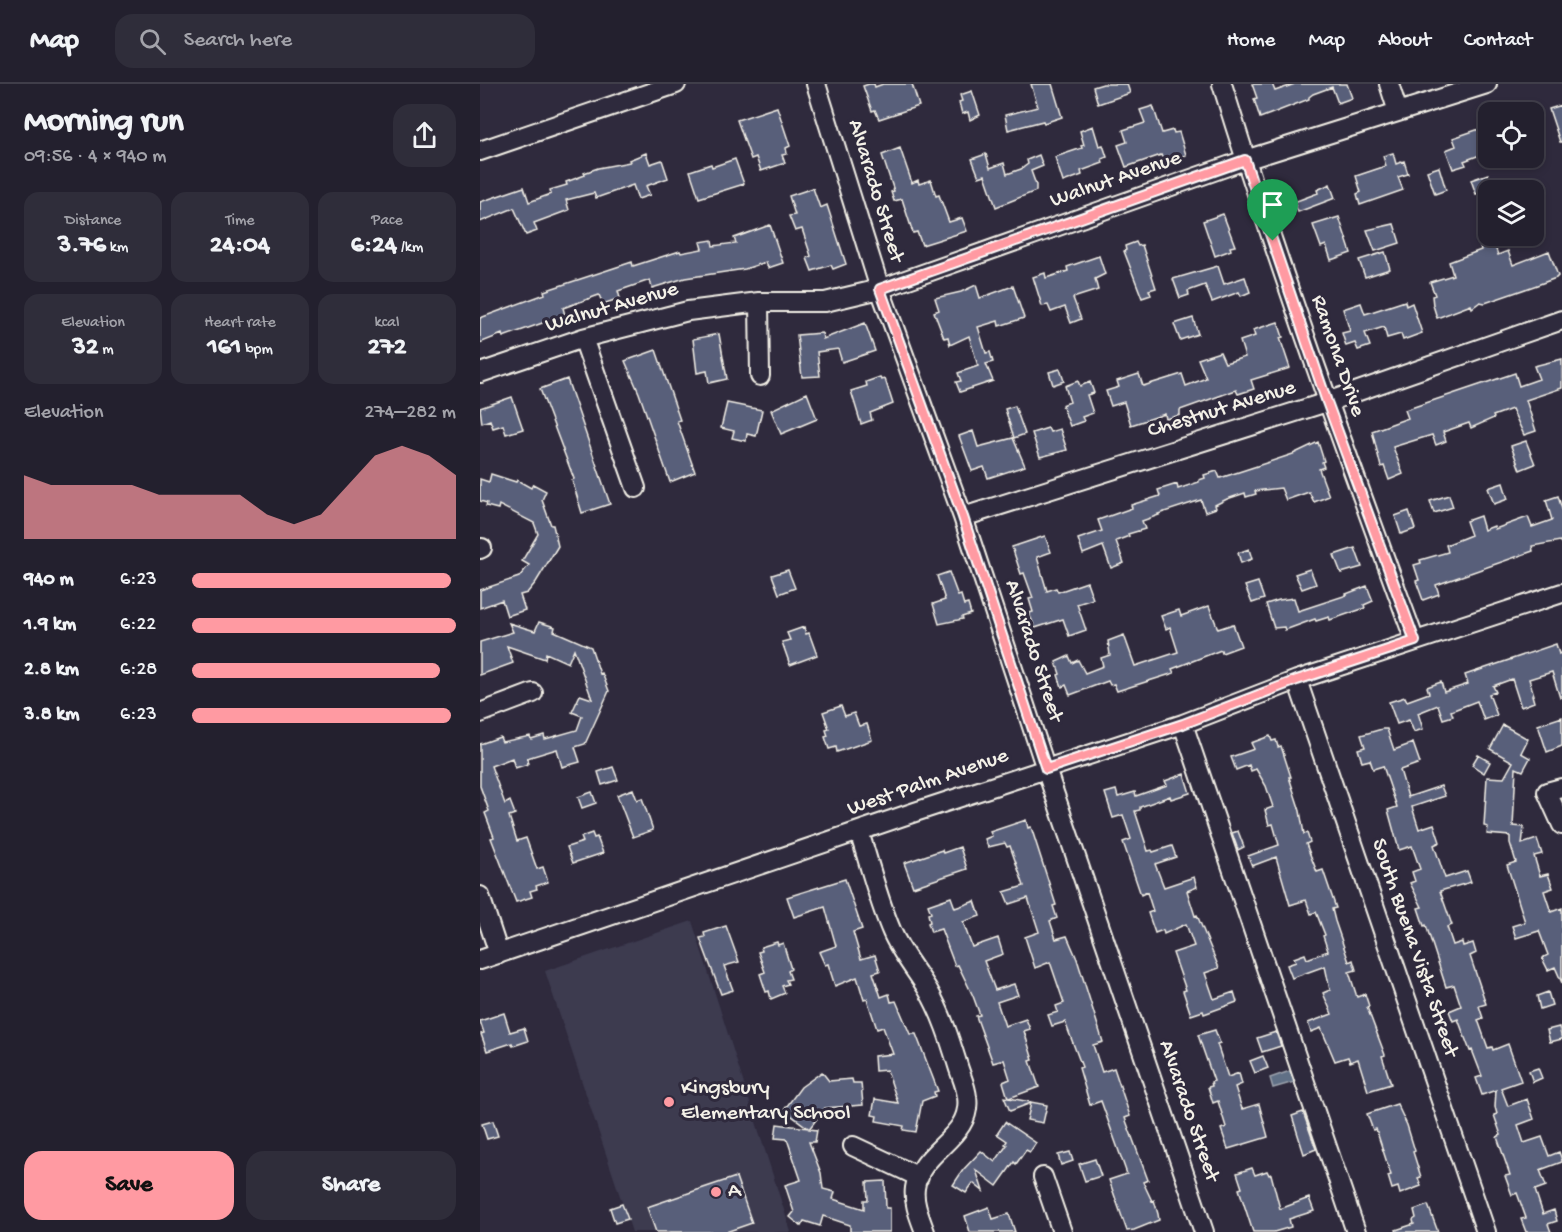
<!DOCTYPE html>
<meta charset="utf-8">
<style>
body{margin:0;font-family:"Gochi Hand",sans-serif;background:#2f2d3a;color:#f1f3f6;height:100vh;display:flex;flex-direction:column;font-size:22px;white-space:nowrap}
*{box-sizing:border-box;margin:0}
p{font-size:20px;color:#a3a3aa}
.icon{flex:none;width:33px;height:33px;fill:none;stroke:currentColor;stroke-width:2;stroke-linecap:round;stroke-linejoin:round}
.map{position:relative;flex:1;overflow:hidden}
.drawer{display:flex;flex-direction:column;background:#23202e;width:480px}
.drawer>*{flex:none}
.controls{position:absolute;left:998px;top:18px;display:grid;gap:12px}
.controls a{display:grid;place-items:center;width:66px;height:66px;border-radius:12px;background:#23202e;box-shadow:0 3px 9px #0003,0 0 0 2px #403e4a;font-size:30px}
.pin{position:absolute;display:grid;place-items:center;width:51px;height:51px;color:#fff;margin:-62px -26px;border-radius:50% 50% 50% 0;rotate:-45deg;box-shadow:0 0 6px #0007}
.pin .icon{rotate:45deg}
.round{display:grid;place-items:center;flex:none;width:63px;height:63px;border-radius:18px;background:#2f2d3a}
.summary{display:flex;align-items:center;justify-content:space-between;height:102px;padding:0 24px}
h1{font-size:33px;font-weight:700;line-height:45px}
.metrics{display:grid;grid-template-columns:repeat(3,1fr);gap:9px;height:102px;padding:6px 24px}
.metrics div{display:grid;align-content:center;border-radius:15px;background:#2f2d3a;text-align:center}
.metrics b{font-size:26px;font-weight:700}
.metrics small{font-size:16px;font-weight:400}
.metrics p{font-size:16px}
.chart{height:168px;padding:12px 24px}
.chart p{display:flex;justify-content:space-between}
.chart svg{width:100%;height:108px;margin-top:6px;fill:#ff9aa2;opacity:.7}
.primary-button{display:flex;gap:12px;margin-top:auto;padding:12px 24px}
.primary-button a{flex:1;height:69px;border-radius:18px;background:#ff9aa2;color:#111;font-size:24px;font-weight:700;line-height:69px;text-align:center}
.primary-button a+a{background:#2f2d3a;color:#f1f3f6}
ul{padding:0 24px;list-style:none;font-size:20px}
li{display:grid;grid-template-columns:96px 72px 1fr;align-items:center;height:45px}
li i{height:15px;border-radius:8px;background:#ff9aa2}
header{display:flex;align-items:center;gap:36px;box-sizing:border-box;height:84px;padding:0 30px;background:#23202e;border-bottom:2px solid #403e4a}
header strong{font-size:28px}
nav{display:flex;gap:33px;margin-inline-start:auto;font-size:21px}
.search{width:420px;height:54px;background:#2f2d3a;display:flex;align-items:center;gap:15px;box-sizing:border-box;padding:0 21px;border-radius:18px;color:#a3a3aa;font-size:22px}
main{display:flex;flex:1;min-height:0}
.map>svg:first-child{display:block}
</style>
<header>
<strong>Map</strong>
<div class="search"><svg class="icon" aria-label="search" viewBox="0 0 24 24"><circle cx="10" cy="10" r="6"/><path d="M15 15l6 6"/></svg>Search here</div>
<nav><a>Home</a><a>Map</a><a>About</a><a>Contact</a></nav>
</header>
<main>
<section class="drawer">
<div class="summary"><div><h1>Morning run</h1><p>09:56 · 4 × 940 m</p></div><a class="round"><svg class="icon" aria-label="share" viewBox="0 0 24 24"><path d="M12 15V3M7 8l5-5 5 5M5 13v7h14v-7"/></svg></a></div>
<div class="metrics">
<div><p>Distance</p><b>3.76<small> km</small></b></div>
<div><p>Time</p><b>24:04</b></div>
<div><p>Pace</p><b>6:24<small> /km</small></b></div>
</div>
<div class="metrics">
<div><p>Elevation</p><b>32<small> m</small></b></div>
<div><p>Heart rate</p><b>161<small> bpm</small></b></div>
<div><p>kcal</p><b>272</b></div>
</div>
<div class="chart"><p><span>Elevation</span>274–282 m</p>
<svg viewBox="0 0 160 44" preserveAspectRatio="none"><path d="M0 44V18L10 22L20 22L30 22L40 22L50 26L60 26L70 26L80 26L90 34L100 38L110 34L120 22L130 10L140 6L150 10L160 18V44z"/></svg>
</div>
<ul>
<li><b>940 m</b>6:23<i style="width:98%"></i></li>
<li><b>1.9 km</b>6:22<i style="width:100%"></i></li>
<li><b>2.8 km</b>6:28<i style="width:94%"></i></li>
<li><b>3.8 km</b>6:23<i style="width:98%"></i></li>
</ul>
<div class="primary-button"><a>Save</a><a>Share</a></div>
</section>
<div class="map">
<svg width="1082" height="1148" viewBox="0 0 1082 1148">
<rect width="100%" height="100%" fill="#2f2a3d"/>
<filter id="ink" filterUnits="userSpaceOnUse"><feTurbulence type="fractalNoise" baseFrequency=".0167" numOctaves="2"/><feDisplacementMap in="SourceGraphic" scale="12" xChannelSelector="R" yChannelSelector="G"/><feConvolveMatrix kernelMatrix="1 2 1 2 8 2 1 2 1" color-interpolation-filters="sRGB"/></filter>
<g filter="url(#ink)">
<path fill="#3c3a4f" d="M212,837l99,311h-159l-87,-261z"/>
<path fill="#616f86" stroke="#9ca3ad" stroke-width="1.5" d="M810,987l4,11 -21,6 -3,-10z"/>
<path fill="#595e7a" stroke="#f4f1e8" stroke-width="1.5" d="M389,0h5l1,3 8,-3h29l7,22 -40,13 -4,-9 -3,1 -9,-25z
M551,0h21l10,33 -18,6 -1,-2 -35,9 -3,-15 33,-8z
M623,0h24l3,9 -32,11 -5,-17z
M772,0h20l3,7 20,-7h52l5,14 -14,5 -6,-16 -19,7 -4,3v2l-49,19 -6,-19 3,-1z
M492,7l8,24 -10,5 -2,-8 -6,2 -3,-12 3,-1 -2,-6z
M1082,21v37h-2l-11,-33z
M673,22l9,27 11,-3 1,3 5,-1 7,23 -22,7 -3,-7 -35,12 -8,-22 9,-3 -4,-12 22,-7 -5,-13z
M297,23l13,39 -4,2 1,6 -5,1 3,8 -24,8 -5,-14 -5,2 -14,-39z
M613,42l6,20 4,-1 4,12 -5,2 1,4 -22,8 1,4 -19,7 -8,-25 27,-9 -1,-2 3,-1 -4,-14z
M1008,42v26l-24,9 2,4 -13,4 -7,-19 10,-4 -3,-8z
M420,64l12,35 6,-3 1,4 12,-4 5,16 3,-1 10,27 13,-4 5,13 -45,14 -5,-13 -4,1 -11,-34 -8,2 -3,-9 3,-1 -12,-36z
M166,69l4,11 12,-4 6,18 -22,8 4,9 -12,4 -5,-14 -37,13 -2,-5 -28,7 3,10 -35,13 3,8 -11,4 -12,-27 -34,14v-20l44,-15 5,15 22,-8 -1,-4 17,-5 -1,-3 19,-7 -1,-2 14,-5 32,-6 -1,-2z
M913,69l3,11 8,-3 4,13 -10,3 5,13 -43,15 -3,-11 4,-2 -5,-16 30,-10 -3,-10z
M506,70l4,14 14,-5 3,11 14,-5 7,-5 -1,-4 12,-5 4,11 -12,5 5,14v6l-40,16 -11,-32 -6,2 -7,-18z
M255,75l9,25 -45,14 -9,-27 21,-7 1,3z
M959,83l7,23 -11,4 -8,-23z
M1008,90l5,15 -17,5 -5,-14z
M850,100l5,14 -37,14 -4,-10 24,-9 -1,-3z
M333,104l7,20 7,-3 19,59 -13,5 -2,-4 -19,6 -5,-13 4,-2 -9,-27 -7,2 -6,-15 6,-1 -6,-19z
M743,130l12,32 -5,1 1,3 -16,6 -12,-35z
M859,133l12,36 -20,7 -5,-15 -5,2 -8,-22z
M914,140l6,19 -25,8 -8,-21z
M290,141l13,38 -15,5 -2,-6 -21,7 -60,9 -33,10 -2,-8 -32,11 2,7 -17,6 -4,-9 -36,13 2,7 -62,22 -1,-3 -22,9v-25l65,-24 -1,-3 88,-29 1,4 47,-15 1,2 21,-4 -2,-7 12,-2 1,6 23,-3 -2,-5z
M1013,157l5,14 10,-4 5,14 36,-14 9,25 -2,2 -19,7 -52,18 -5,-1 -8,6 -1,-3 -34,13 -4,-13 -1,-9 3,-1 -5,-13 23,-7 -4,-13 32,-12 -1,-5z
M656,158l2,4 4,-1 14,43 -7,2 2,5 -9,3 -18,-47 2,-1 -1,-4z
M905,168l5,17 -25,8 -6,-17z
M619,172l6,18 -10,5 3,11 -25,8 8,21 -10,4 -6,-16 -14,5 -3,-7 -6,1 -9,-29 12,-4 1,5 22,-7 -1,-4z
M738,182l6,18 21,-7 5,15 -9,4 -2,-4 -27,10 -7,-17 -17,6 1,4 -9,3 -7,-19z
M496,201l4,13 33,-12 11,32 -25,8 -1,-5 -20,6 8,26 4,-1 3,10 -7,2 7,17 -33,11 -4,-10 5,-1 -3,-8 20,-7 -9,-30 -19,9 -2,-8 -4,1 -10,-26 5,-2 -4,-12 26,-6z
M925,217l1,5 6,-3 10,30 -19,7 -2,-6 -14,4 -3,-11 -19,6 5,13 -12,4 -3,-7 -9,3 -4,-13 8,-2 -7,-22 18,-6 4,11z
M713,234l5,16 -18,6 -6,-16z
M798,238l5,15 -3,1 10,30 -39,12 3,9 -16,5 -2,-4 -56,20v5l-14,4 -1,-5 -34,11 -7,-23 -13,4 -5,-15 13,-4 -2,-6 22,-7 4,12 39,-12 4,12 20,-8 -8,-19 22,-7 5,11 20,-6 -5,-16 15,-5 -2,-6z
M385,239l10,28 -33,11 -4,-13 -21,3 3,24 -18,1 -5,-42 25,-2 1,6z
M239,250l8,45 -18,4 -2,-12 -10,2 -4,-34z
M176,266l24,70 -3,1 18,51 -25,10 -31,-89 -14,-32z
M1082,275v29l-36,12 10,31 -12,4 -12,-26 -19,7 1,2 -23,10 -2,-5 -26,9 3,9 -10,4 -4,-10 -39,12 10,27 -14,6 -5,-14 -3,1 -9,-36 36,-13 -3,-8 110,-37 4,13 20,-7 -5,-13z
M580,285l4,12 -11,4 -4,-13z
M400,293l1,3 4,-1 8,25 -23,9 2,7 -11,4 -10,-33 16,-5 -1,-4z
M87,295l43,125 -28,9 -10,-33 2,-1 -34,-90z
M598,297l2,5 10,-4 4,11 -7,2 6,18 -11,4 2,4 -14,5 -8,-21 8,-3 -5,-16z
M327,309l10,26 -36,15 -10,-24z
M32,313l11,32 -17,5 -3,-9 -10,3 -3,-8 -8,3 -2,-15z
M247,319l35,7 -6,26 -9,-2 -1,7 -14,-3 2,-7 -13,-3z
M535,322l10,28 -11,4 -9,-29z
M568,344l2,4 10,-3 7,21 -27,7 -8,-24z
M493,347l5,16 35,-9 12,28 -37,12 -4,-11 -12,4 -13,-35z
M1046,357l9,23 -15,6 -9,-24z
M838,358l6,19 -2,1 2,5 -5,2 10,27 -15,6 -5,-10 -23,8 -5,-12 -26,3 1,3 -10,3 -1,-4 -18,6 -12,6 1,3 -11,4 -4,-12 -43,14 1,1 -17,6 3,8 -17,5 1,2 -13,5 8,22 -13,5 -8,-22 -20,8 -5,-15 24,-8 -4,-11 34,-12 -1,-3 29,-9 -2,-6 19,-6 1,5 21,-7v-2l6,-2 -1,-3 13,-4 3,7 34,-11 39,-13z
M11,390l25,8 1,-2 14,8 2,-4 13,7 -4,9 9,25h2l5,21 -22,36 -9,11 -7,2 5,15 -18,6 -5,-16 -22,8v-18l39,-13 10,-12 -7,-4 16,-27 -4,-11 -35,-18 -1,4 -12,-3 1,-3 -7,-2v-22l9,3z
M1023,399l5,16 -14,5 -6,-16z
M969,411l4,12 -19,6 -4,-12z
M1078,412l4,13v34l-2,-2 -28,5 1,5 -97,34 3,9 -16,6 -7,-19 3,-1 -5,-15 7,-2 -1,-3 28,-8 -2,-7 25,-10 -5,-14 14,-5 4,14 10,-4 1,3 33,-12 4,10 20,-7 -6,-20z
M929,427l6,18 -14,5 -6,-18z
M565,452l6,16 -14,5 10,34 9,-3 2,4 29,-10 6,17 -16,5 9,26 -17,6 -6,-17 -28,9 -6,-15 4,-1 -4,-13 4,-1 -9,-25 -3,1 -9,-27z
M875,464l7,19 -21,6 -7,-18z
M769,465l3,10 -11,4 -3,-10z
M830,485l6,15 -14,5 -7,-15z
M308,486l7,18 -16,6 -7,-19z
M469,488l9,24 3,-1 3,10 4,-1 3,10 -9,3 1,2 -24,5 -6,-20 12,-4 -8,-24z
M778,498l6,17 -12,4 -7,-17z
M887,502l6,15 -9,4 1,3 -35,12 -1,-3 -13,4 -1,-2 -30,11 -1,-3 -10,1 -8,-24 13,-4 15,-2 4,13 49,-16 -1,-1z
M729,522l9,23 15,-5 8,22 -19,7 -1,-3 -49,19 2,4 -57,18 -3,-7 -4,1 -2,-4 -38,14 -4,-10 -4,2 -4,-12 2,-1 -4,-12 13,-6 3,7 6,-3 7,13 18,-7 -2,-8 9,-3 -2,-14 16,-6 11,31 43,-14 -8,-25 -4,2 -5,-13 18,-6 2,6z
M59,538l16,5 -1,4 37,16 9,27 2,-1 7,18 -24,53 -10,3 5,15 -18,5 -5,-18 -30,9 1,6 -13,4 -3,-10 -21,8 14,38 5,-3 5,13 -6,2 8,25 9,-3 11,31 6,-2 5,15 -12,4 1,3 -7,2 2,6 -16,5 -25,-64 3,-1 -9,-24 4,-2 -9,-25v-42l20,-7 2,5 28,-6 1,3 13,-4 1,4 32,-9 5,-14 -10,-4 8,-17 12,4 -18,-50 -6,14 -22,-10 -1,6 -38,-13 6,17 -33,12v-33l33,-10 -4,-9 26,8z
M324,543l2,7 3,-1 8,22 -27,10 -8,-23 8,-2 -3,-7z
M1076,560l3,10 3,-2v45l-2,1 -8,-26 -23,7 5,16h-2l2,7 -13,5 -9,-28 -19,7 3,6 -7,2 8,21 -13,5 -7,-19 -26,10 2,5 -10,3 -5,-14 -20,8 5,16 -9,3 -5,-12 -12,4 -8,-22 16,-5 2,4 22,-8 -2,-6 14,-5 3,10 24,-8 -3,-9z
M361,622l4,10 9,-3 5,13 8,-2 5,16 -35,12 -1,-5 -7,2 -4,-12 3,-1 -2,-6 3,-1 -6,-17z
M1082,633v29l-15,6 -9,-27z
M1023,641l25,14 -7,14 9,5 -7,13 -7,-3 -3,58 11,1 -2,17 15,-5 5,15 -8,2 6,20 8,-2 5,14 -9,3 7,21 11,-4v75l-7,-16 -7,3 -6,-12 6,-3 -9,-24 -23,7 -4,-12 13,-4 -18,-57 9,-3 -6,-19v-7l-23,-2 1,-7 -4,-1 3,-49 17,1 9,-16 -23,-13z
M902,645h5l7,21 19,-7 7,20 -20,7 8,27 33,-11 4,10 -33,11 7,22 15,-5 6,18 -6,3 11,33 22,-7 4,11 -31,9 12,34 -5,2 6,18 9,-3 1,4 10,-3 3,10 -6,3 16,48 -7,2 4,12 -5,2 10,28 4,-1 1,3 15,-6 13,37 -20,7 7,18 19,-7 7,20 -16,6 6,18 18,-6 7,19 10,-4 3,8v2l-22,8 6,16 -11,4 8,24 11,-4 3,11 -9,3 3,8h-25l-5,-13 5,-1 -9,-25 -5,2 -7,-19 5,-1 -13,-38 4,-2 -7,-20 3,-1 -2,-7 1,-17 -14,5 -6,-17 6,-2 -10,-26 -2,1 -12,-32 -5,2 -4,-10 12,-5 -7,-21 -8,2 -20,-62 -2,1 -6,-18 4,-1 -12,-24 5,-2 -3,-9 8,-3 -8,-23 -13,4 -11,-40 9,-3 -14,-41 -10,3 -3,-9 -8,2 -4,-13 7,-2 -4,-12z
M790,652l2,5 4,-1 2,7 3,-1 10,31h-2l11,34 4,23 3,-1 3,9 -4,2 11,28 6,-2 13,38 -4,1 3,12 14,41 4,-2 3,10 -7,2 8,25 8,-3 4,12 -2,1 18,48 -3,1 9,28 -23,7 -10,-32 -8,3 -2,-5 -13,4 -14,-33 -10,4 -3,-9 24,-9 -9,-21 7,-3 -5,-24 -33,12 -5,-13 9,-3 -2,-4 11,-4 2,5 21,-8 -5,-15 2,-1 -9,-23 -5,2 -5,-14 -16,5 -14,-48 -24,9 -4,-10 31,-11 -6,-21 -4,1 -4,-15 8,-3 -7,-21 -10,-17 -5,2 -2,-6 -13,5 -5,-13 23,-8 -3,-6z
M998,671l12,7 -6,11 -12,-8z
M133,683l5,13 -16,5 -4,-13z
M704,690l6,19 -19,6 -1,-3 -30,11v3l-5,1 13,40 4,-1 1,2 19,-6 4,11 -21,7 9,23 30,-10 3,10 -10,4 8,25 2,-1 22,53 -14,5 9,26 20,-7 3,10 -33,12 -1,-3 -12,4 -8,-24 3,-1 -13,-37 21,-7 -8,-22 -22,10 -1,-4 -8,3 -7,-20 5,-2 -6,-19 -6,3 -18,-53 8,-3 -8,-24 -10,3 -8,-25 11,-3 2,7 17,-5 1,4 31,-11 -2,-4z
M153,705l4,11 5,-2 11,32 -20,7 -16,-42z
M112,708l4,11 -14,5 -4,-11z
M546,736l2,8 3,-1 25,78 -3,1 4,12 -7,3 6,18 11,-3 10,23 26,83 -10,3 9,27 12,-4 16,48 -5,2 23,62 -5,2 9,19 2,-1 4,14 1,6 -25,10 -7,1 -18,-51 18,-6 -26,-73 -11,4 -11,-37 3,-1 -17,-45 -13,4 -4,-11 10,-3 -2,-6 8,-3 -14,-41 -15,6 -10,-31 14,-5 -11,-34 -19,6 -5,-12 20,-6 -14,-40 -3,1 -2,-4 -17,4 -3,-8 7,-3 -2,-4z
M758,747l6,16 -6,3 -6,-17z
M112,749l2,5 3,-1 6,16 -30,10 -6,-16 16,-5 -2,-5z
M480,763l7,22 -54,18 -9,-24 38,-13 1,3z
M365,795l17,50 -9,3 8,27 14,-4 5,16 -7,2 8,24 8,-3 2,8 5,-1 14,33h6l22,57 -4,1 1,4 -13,5 -6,31 -13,-2 1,-4 -28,-5 1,-5 -5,-1 3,-16 23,4 -11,-33 -12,1 -1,-15 19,-2 -10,-27 -6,2 -10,-30 -3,1 -7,-23 -22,9 -7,-22 -3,1 -6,-13 17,-6 -11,-39 -31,10 -7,-20z
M471,813l4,11 20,-7 5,15 -17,6 9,25 26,-9 5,16 -19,7 11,29 19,-6 4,11 -21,7 8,24 21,-7 4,10 -6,2 9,29 -3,1 9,26 -30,11 38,7 -4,18 -16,-3 4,-17 -21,8 -6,-14 4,1 -5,-16 7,-3 -6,-19 -11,3 -17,-47 4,-1 -7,-19 -15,-31 -3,1 -14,-37 -10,3 -3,-9 2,-1 -2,-8 3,-1 -3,-8z
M246,842l13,36 -15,4 9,24 -12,4 -21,-56 5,-1 -1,-4z
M297,858l1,3 5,-2 8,26 -3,2 3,8 -5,1 2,4 -6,2 3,7 -14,6 -2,-8 -3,1 -6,-18 5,-2 -7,-20 4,-1 -1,-4z
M1068,908l4,13 -12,4 -3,-13z
M24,929l6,19 14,-4 4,13 -15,5 -1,-3 -25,8 -6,-17 3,-1 -4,-12z
M1079,943l3,12 -12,3 -3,-12z
M735,946l5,13 -3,1 11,33 11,-4 3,11 -7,3 7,22 17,-5 9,33 -40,12 -7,-20 5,-2 -8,-26 -5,2 -5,-16 4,-1 -1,-4 3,-1 -16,-46z
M796,948l5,14 -19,6 -5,-14z
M783,972l5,12 -13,5 -5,-12z
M1058,984l4,10 -9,4 -4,-11z
M342,988l7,9 23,-2 1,4h8l2,22 -38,3 -16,21 8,1 -2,12h-6l12,31 2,16 12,3 -2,7 31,10v-9h4l-1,-18 18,-1 1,27h4v24h-40v-7l-27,-9 -3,10 -16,-5 -3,5 -11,-9 4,-5 -9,-27 16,-5 -14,-41 -12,-1 2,-14 31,4 -24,-18 17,-23z
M917,1020l10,21 8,26 -2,1 8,25 -3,1 3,8 -21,8 -2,-7 -6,2 -4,-13 3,-1 -15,-46 -3,1 -6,-16z
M823,1028l13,37 -12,5 -12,-38z
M13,1037l5,15 -11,3 -5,-15z
M525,1038l31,21 -6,9 -4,-2 -10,14 -2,-2 -17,24 -21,-16 7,21 -10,-8 -7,10 -13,-8 10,-15 18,-19 14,11 12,-17 -2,-1 2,-3 -10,-7z
M590,1068l3,9 -12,4 -3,-10z
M615,1075l6,17 -16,5 -6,-17z
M772,1084l3,7 12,-4 2,4 2,-1 9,35 29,-11 5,13 -25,8 2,8 -17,5h-21l-14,-43 3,-1 -5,-15z
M256,1093l16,46 -26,9h-70l-9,-25z
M142,1120l6,15 -13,4 -5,-15z
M948,1121l10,27h-41l-1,-2 18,-6 -1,-4 3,-2 -2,-8z
M509,1123l4,12 16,-5 6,18h-45l-5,-16z"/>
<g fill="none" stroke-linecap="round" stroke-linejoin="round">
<g stroke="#f4f1e8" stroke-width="22">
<path id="minor" d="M336,0l64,205 83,228 83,252 158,463
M742,0c58,188 125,372 193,557
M909,0l9,28
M0,67l196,-67
M279,218l1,74
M103,254l53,150
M0,289l103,-35 105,-27 71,-9h66l55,-13 365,-129 242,-76
M483,433l364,-115 235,-82
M0,465l2,-1
M817,596l189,552
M0,629l53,-20
M703,640l173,508
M1082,704l-15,4 15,33
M379,748c11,33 19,68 33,100 9,21 24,38 36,58 14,24 22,50 30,76 3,10 8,20 9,31 6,41 -47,52 -52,91 -2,15 5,30 10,44
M0,812l19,58
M0,876l435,-148 268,-88 114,-44 265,-87
M373,1062l66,31
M563,1093l19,55"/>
</g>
<use href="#minor" stroke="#2f2a3d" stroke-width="18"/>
</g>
</g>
<g fill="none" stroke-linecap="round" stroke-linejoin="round" filter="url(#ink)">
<g stroke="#fff" stroke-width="12">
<path id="route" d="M765,76l82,242 88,239 -118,39 -114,44 -137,45 -83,-252 -83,-228z"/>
</g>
<use href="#route" stroke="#ff9aa2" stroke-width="8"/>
</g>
<g fill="#ff9aa2" stroke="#2f2a3d" stroke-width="2">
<circle cx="189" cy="1018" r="6"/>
<circle cx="236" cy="1108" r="6"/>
</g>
<g text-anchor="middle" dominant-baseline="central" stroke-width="6" stroke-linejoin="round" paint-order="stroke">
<g font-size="22" fill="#f4f1e8" stroke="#2f2a3d">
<text transform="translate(636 96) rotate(-19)">Walnut Avenue</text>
<text transform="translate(395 107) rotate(73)">Alvarado Street</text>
<text transform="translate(132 224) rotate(-16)">Walnut Avenue</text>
<text transform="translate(857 272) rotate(71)">Ramona Drive</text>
<text transform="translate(742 326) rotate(-17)">Chestnut Avenue</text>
<text transform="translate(553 567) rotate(72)">Alvarado Street</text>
<text transform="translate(448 699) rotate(-19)">West Palm Avenue</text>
<text transform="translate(934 864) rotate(71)">South Buena Vista Street</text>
<text transform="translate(708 1027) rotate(71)">Alvarado Street</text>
</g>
<g font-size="22" fill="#f4f1e8" stroke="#2f2a3d" text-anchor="start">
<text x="201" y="1005">Kingsbury<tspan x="201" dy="25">Elementary School</tspan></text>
<text x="248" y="1108">A</text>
</g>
</g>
</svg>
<div class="controls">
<a><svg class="icon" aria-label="locate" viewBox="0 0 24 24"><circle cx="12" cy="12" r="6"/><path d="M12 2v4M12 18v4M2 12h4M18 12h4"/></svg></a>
<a><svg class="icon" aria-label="layers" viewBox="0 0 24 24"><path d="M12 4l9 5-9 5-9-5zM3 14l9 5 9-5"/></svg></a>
</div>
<div class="pin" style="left:793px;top:157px;background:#1e9e55"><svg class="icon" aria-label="arrive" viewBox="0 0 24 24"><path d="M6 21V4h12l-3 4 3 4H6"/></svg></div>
</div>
</main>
